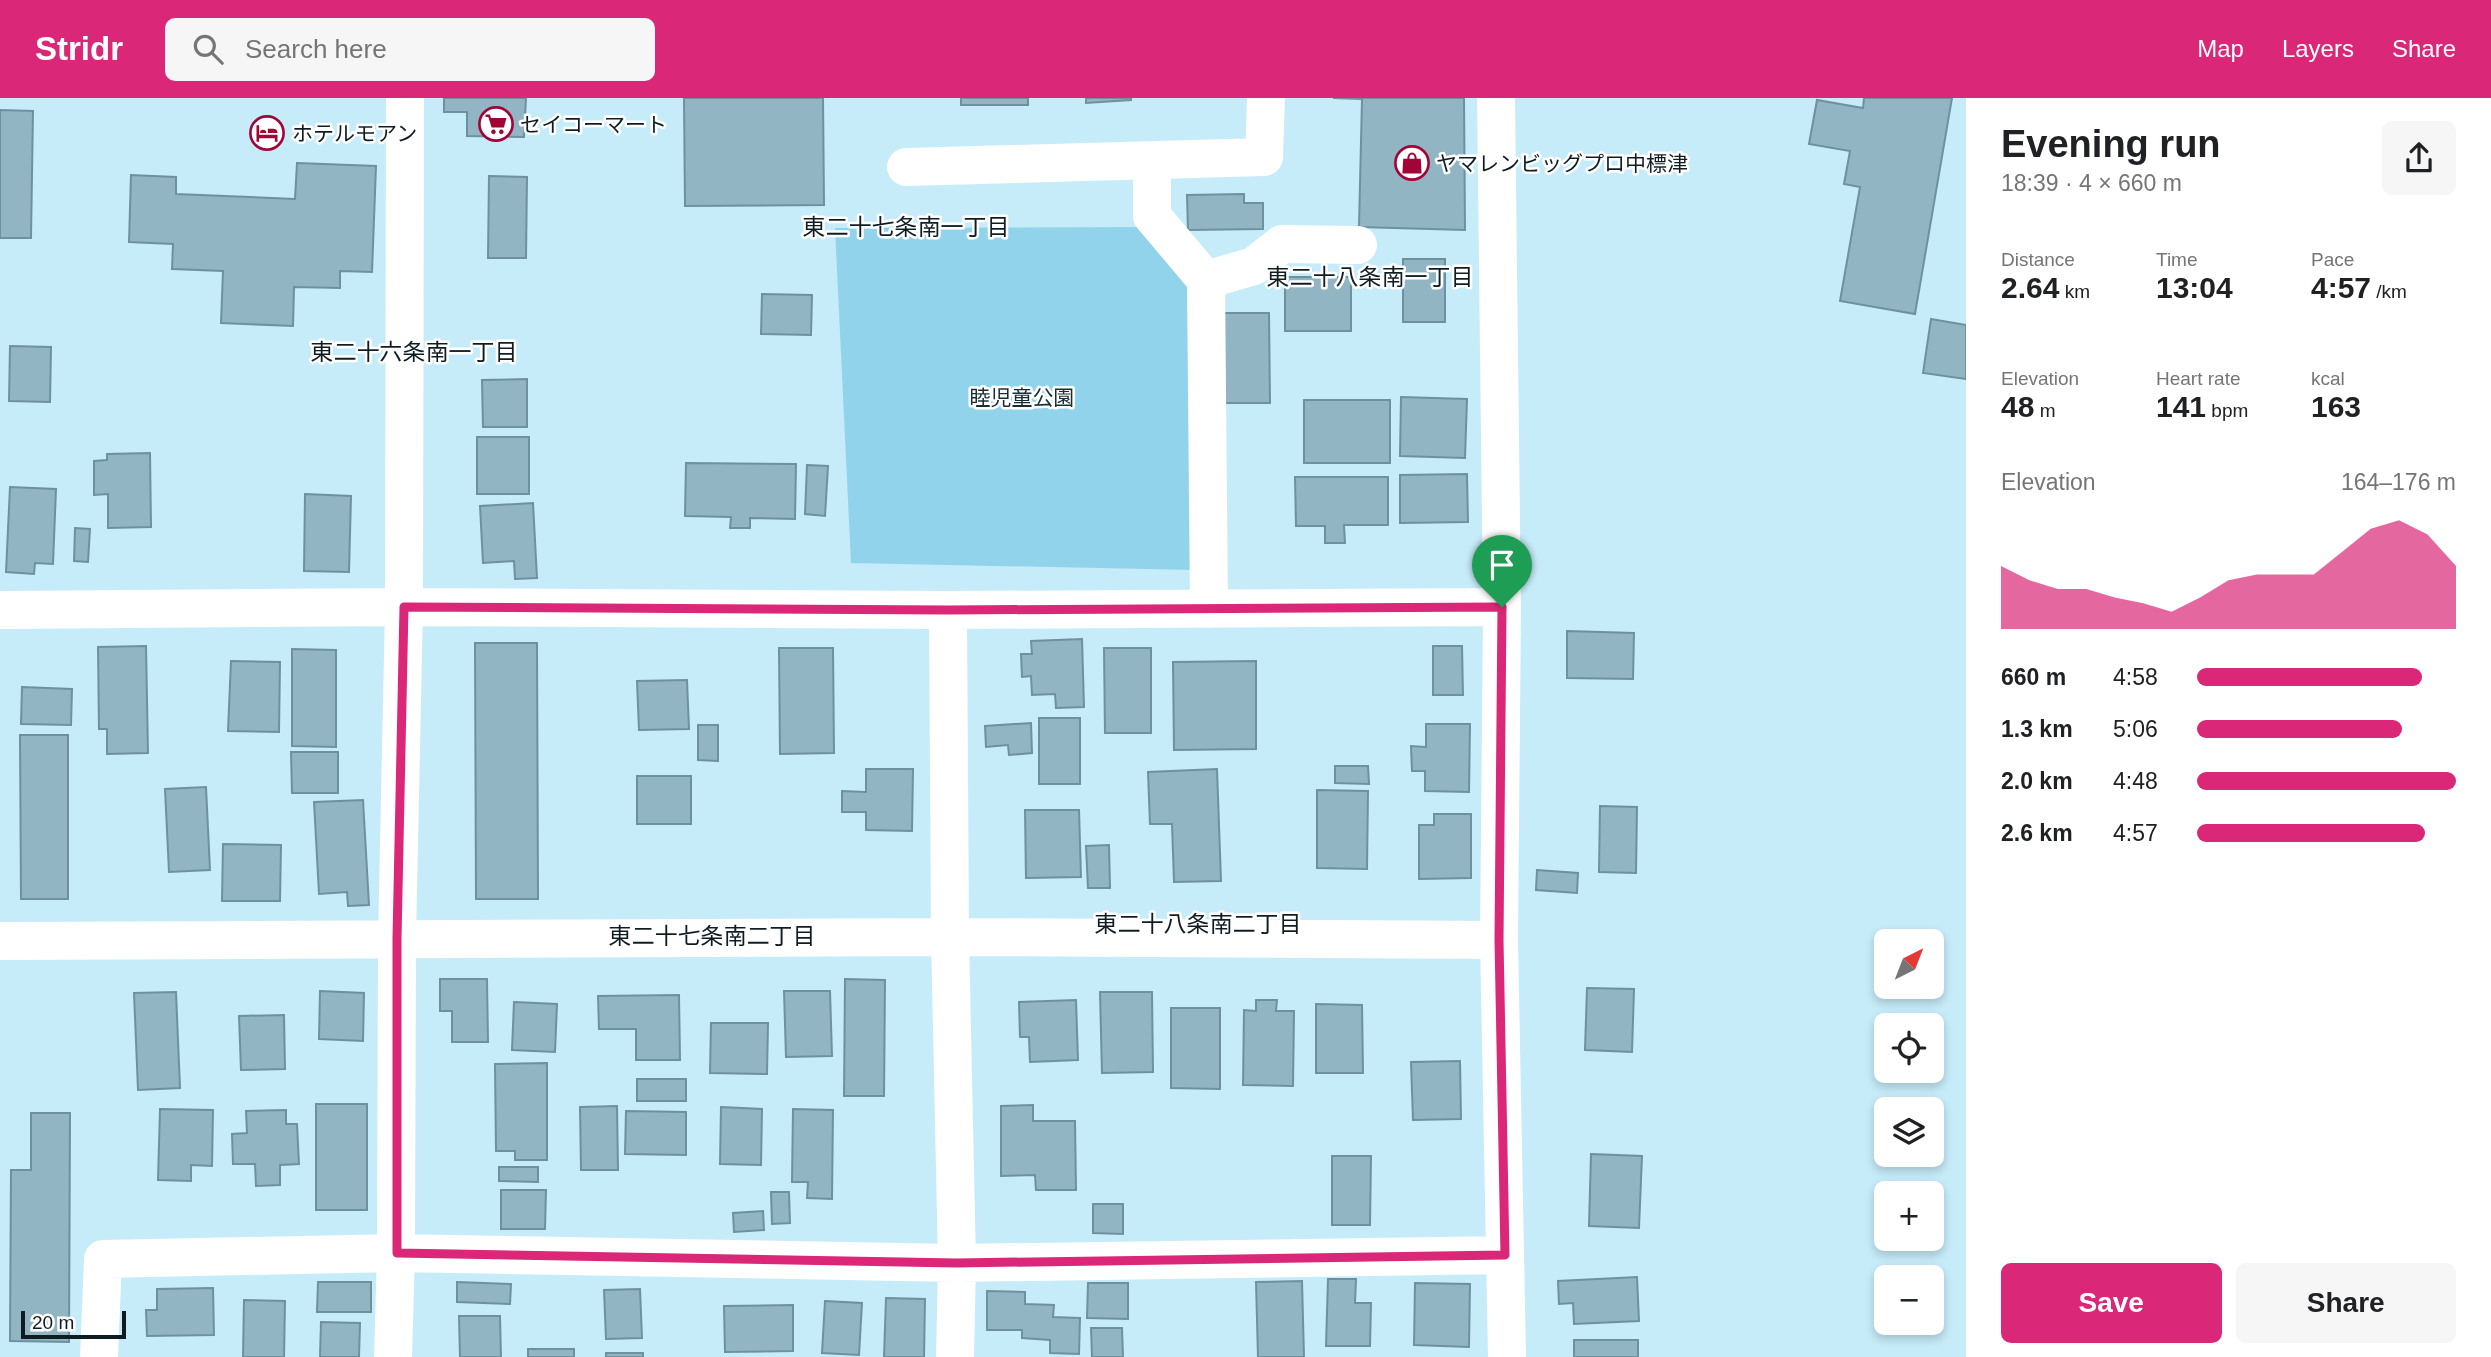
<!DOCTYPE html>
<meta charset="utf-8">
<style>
body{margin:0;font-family:Arial,"Noto Sans JP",sans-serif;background:#f6f6f6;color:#202124;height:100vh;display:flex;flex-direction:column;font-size:26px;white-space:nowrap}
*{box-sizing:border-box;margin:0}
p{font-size:23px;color:#757577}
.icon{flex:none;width:38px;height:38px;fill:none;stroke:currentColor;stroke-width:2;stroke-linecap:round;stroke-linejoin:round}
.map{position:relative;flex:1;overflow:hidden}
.details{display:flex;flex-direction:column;background:#fff;width:525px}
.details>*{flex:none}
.needle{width:46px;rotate:42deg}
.tools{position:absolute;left:1874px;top:831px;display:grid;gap:14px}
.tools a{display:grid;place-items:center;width:70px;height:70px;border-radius:10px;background:#fff;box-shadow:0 4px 10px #0003;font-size:35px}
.scale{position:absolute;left:21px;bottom:18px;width:105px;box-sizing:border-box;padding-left:7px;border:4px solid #0f1d22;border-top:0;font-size:19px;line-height:24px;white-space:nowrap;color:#0f1d22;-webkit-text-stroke:5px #fff;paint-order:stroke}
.pin{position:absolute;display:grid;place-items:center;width:60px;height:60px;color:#fff;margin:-72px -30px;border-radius:50% 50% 50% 0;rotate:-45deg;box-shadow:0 0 7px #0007}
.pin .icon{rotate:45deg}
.round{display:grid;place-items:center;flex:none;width:74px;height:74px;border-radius:10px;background:#f6f6f6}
.summary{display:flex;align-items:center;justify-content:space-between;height:119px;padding:0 35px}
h1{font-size:38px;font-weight:600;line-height:52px}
.stats{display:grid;grid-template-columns:repeat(3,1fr);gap:10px;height:119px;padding:7px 35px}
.stats div{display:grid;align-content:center}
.stats b{font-size:30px;font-weight:600}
.stats small{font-size:19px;font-weight:400}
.stats p{font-size:19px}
.chart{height:196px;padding:14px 35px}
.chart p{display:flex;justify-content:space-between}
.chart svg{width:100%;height:126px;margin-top:7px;fill:#db2777;opacity:.7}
.button{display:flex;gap:14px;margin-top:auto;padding:14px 35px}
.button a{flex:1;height:80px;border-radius:10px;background:#db2777;color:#fff;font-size:28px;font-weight:600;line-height:80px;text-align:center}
.button a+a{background:#f6f6f6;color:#202124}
ul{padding:0 35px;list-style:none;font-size:23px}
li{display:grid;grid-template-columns:112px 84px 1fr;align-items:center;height:52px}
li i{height:18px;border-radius:9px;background:#db2777}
header{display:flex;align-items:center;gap:42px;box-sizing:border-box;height:98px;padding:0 35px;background:#db2777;color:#fff}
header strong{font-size:33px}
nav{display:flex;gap:38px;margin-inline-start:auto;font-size:24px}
.search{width:490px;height:63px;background:#f6f6f6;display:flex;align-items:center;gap:18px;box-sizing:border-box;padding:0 24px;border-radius:10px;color:#757577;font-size:26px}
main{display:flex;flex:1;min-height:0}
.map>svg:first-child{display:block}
</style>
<header>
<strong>Stridr</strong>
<div class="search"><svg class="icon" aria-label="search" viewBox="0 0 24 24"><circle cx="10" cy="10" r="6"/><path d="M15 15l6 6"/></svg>Search here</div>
<nav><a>Map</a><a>Layers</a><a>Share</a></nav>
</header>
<main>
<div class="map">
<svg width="1966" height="1259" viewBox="0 0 1966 1259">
<rect width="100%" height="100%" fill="#c6ebf9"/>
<path fill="#92d3ec" d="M1144,129l45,56 6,287 -344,-7 -16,-335z"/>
<path fill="#92b5c3" stroke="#6f919f" stroke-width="2" d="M444,0h82l-2,39 -57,-1v-24h-23z
M684,0h139l1,107 -139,1z
M961,0h67v7h-67z
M1086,0h45v2l-45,3z
M1333,0h131l1,132 -106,-3 3,-128z
M1864,0h88l-37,216 -75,-13 20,-114 -16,-3 6,-33 -41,-7 8,-44 46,8z
M0,12l33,1 -2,127h-31z
M297,65l79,3 -4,106 -32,-1v17l-46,-1 -1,39 -72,-3 2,-52 -51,-2 1,-25 -44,-2 2,-67 45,2v17l119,5z
M489,78l38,1 -1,81h-38z
M1244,96v9h19v26l-75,1 -1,-35z
M1403,161h42v63h-42z
M1285,179h66v54h-66z
M762,196l50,1 -1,40 -50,-1z
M1223,215h46l1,90h-46z
M1931,221l35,6v54l-43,-6z
M10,248l41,1 -1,55 -41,-1z
M527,281v48h-44l-1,-47z
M1401,299l66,2 -2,59 -65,-2z
M1304,302h86v63h-86z
M477,339h52v57h-52z
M150,355l1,74 -43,1v-34l-14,1v-34l13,-1v-6z
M686,365l110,1 -1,55 -45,-1v10h-20l1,-11 -46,-1z
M807,367l21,1 -3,50 -20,-2z
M1467,376l1,48 -68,1v-48z
M1295,379h93v48h-44l1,18h-20v-17h-29z
M10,389l46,2 -3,75 -18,-1 -1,11 -28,-2z
M305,396l46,2 -2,76 -45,-1z
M533,405l4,75 -22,1 -1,-18 -31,2 -3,-57z
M75,430l15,1 -2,33 -14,-1z
M1567,533l67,2 -1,46 -66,-1z
M1082,541l2,68 -28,1 -1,-14 -23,1 -1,-19 -9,1 -1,-23h11l-1,-13z
M475,545h62l1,256h-62z
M146,548l2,107 -41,1v-25h-8l-1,-82z
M1433,548h29l1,49h-30z
M779,550h54l1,105 -54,1z
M1104,550h47v85h-46z
M292,551l44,1v97l-44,-1z
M231,563l49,1 -1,70 -51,-1z
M1256,563v88l-82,1 -1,-88z
M687,582l2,49 -50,1 -2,-49z
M22,589l50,2 -1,36 -50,-1z
M1039,620h41v66h-41z
M1031,625l1,30 -23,2 -1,-10 -22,2 -1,-21z
M1426,626h44l-1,68 -44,-1v-20h-13l-1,-25 15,1z
M698,627h20v36l-20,-1z
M20,637h48v164h-47z
M291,654h47v41h-46z
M1335,668h33l1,18 -34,-1z
M866,671h47l-1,62 -46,-1v-18h-24v-21l24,1z
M1217,671l4,112 -47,1 -2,-58h-22l-2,-52z
M637,678h54v48h-54z
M206,689l4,83 -41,2 -4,-83z
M1317,692l51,1 -1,78 -50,-1z
M363,702l6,105 -21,1 -1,-14 -28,2 -5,-92z
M1600,708l37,1 -1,66 -37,-1z
M1025,712h54l2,67 -55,1z
M1434,716h37v64l-52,1v-54h15z
M223,746l58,1 -1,56h-58z
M1109,747l1,43h-22l-2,-42z
M1537,772l41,3 -1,20 -41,-3z
M440,881h47l1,63h-36v-31h-12z
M845,881l40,1 -1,116h-40z
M1587,890l47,1 -2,63 -47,-2z
M320,893l44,2 -1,48 -44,-2z
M784,893h46l2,65 -46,1z
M176,894l4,96 -42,2 -4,-97z
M1100,894h52l1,80 -51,1z
M679,897l1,65h-44v-31h-37l-1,-33z
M1076,902l2,60 -48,2 -1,-25h-9l-1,-35z
M1256,902h21l-1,11h18l-1,75 -50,-1 1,-75 12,1z
M514,904l43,2 -2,48 -43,-2z
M1316,906l46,1 1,68h-47z
M1171,910h49v81l-49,-1z
M284,917l1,54 -44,1 -2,-54z
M711,925h57l-1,51 -57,-1z
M1460,963l1,58 -48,1 -2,-58z
M547,965v97h-32v-9h-19l-1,-87z
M637,981h49v22h-49z
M316,1006h51v106h-51z
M1033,1007v16h42l1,69h-40l-1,-15 -34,1v-70z
M617,1008l1,64h-37l-1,-63z
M721,1009l41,2 -1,56 -41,-1z
M160,1011l53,1 -1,56 -21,-1v16l-33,-1z
M793,1011l40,1 -1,89 -25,-1 1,-16h-16z
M286,1012v14h11l2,40 -19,1v20l-24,1 -1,-22h-22l-1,-30 15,-1 -1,-22z
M626,1013l60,1v43l-61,-1z
M31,1015h39l-1,229 -59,-1 1,-171h20z
M1591,1056l51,2 -3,72 -50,-2z
M1332,1058h39l-1,69h-38z
M499,1069h39v15l-39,-1z
M501,1092h45l-1,39h-44z
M771,1094h18l1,31 -18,1z
M1093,1106h30v30l-30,-1z
M763,1113l1,19 -30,2 -1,-19z
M1637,1179l2,44 -65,3 -1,-21 -14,1 -1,-23z
M1328,1181h28l-1,24h16l-1,43h-44z
M1302,1183l2,76h-46l-2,-75z
M318,1184h53v30h-54z
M457,1184l54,2 -1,20 -53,-2z
M1088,1185h40v36l-41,-1z
M1415,1185l55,1 -1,63 -55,-2z
M213,1190l1,47 -67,1 -1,-26h11v-21z
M640,1191l2,49 -36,1 -2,-49z
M987,1193l38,1v12l29,1 -1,12 27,1 -1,36 -29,-1v-13l-28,-2v-8h-35z
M886,1200l39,1 -1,58h-40z
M244,1202l41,1 -1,56h-41z
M825,1203l37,2 -3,52 -37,-2z
M793,1207v46l-68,1 -1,-46z
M459,1218h41l1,41h-41z
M321,1224l39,1 -1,34h-39z
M1091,1230h31l1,29h-31z
M1574,1242h64v17h-64z
M528,1251h46v8h-46z
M606,1255h37v4h-37z"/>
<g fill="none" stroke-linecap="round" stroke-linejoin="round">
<path stroke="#fff" stroke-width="38" d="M1496,0l6,509 -3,333 8,417
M1152,63v55l54,64 3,329
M906,69l358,-10 2,-59
M1206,182l48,-14 28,-22 76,1
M0,512l404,-3 544,3 554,-3
M948,512l2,327 7,326 -2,94
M0,843l950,-4 549,3
M99,1259l4,-98 293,-6 561,10 548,-8
M393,1259l3,-104 1,-315 7,-331 1,-509"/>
</g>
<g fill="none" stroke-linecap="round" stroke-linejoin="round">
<g stroke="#fff" stroke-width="14">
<path id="route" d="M404,509l544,3 554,-3 -3,333 6,315 -548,8 -560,-10v-315z"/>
</g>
<use href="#route" stroke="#db2777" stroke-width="9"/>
</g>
<defs>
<g id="supermarket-ring" transform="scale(1.75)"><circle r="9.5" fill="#fff" stroke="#a20437" stroke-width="1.5"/><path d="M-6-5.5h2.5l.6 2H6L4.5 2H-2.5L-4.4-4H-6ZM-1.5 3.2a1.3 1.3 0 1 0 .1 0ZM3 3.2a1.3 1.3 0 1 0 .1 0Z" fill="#a20437"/></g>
<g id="hotel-ring" transform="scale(1.75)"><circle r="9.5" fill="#fff" stroke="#a20437" stroke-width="1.5"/><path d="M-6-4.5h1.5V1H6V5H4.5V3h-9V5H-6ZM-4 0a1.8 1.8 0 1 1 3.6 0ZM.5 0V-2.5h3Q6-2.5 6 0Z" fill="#a20437"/></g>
<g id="shop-ring" transform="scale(1.75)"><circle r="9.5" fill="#fff" stroke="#a20437" stroke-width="1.5"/><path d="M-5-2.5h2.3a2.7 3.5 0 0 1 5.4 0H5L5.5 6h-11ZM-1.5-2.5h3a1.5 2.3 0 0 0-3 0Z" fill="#a20437"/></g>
</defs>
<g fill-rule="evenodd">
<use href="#supermarket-ring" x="496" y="26"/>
<use href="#hotel-ring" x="267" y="35"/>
<use href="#shop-ring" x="1412" y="65"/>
</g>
<g text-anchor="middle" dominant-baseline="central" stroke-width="5" stroke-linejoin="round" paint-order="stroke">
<g font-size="21" fill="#0f1d22" stroke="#fff" text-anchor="start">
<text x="520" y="26">セイコーマート</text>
<text x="292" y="35">ホテルモアン</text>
<text x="1436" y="65">ヤマレンビッグプロ中標津</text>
</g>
<g font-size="21" fill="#192d34" stroke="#fff">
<text x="1022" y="299">睦児童公園</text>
</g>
<g font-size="23" fill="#0f1d22" stroke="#fff">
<text x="906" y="129">東二十七条南一丁目</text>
<text x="1370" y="179">東二十八条南一丁目</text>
<text x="414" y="254">東二十六条南一丁目</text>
<text x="1198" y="826">東二十八条南二丁目</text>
<text x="712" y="838">東二十七条南二丁目</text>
</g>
</g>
</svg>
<div class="tools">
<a><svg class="needle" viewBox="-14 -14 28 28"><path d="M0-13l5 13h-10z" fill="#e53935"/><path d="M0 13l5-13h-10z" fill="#757577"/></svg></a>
<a><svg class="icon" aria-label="locate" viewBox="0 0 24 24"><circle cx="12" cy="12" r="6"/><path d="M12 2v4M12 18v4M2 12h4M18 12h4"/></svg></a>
<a><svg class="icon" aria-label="layers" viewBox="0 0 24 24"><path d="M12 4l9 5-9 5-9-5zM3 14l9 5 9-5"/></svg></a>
<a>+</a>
<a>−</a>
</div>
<div class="scale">20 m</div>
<div class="pin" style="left:1502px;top:509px;background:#1e9e55"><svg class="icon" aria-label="arrive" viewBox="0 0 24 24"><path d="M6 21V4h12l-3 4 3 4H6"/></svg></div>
</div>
<section class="details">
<div class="summary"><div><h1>Evening run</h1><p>18:39 · 4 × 660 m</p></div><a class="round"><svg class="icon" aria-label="share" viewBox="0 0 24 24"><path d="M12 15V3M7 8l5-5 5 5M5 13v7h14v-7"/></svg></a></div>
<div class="stats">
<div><p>Distance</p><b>2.64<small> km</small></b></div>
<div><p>Time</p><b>13:04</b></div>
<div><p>Pace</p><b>4:57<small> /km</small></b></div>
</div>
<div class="stats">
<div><p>Elevation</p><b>48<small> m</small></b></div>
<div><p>Heart rate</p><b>141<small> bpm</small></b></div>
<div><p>kcal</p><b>163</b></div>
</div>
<div class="chart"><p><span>Elevation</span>164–176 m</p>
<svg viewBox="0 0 160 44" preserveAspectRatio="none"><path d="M0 44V22L10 27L20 30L30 30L40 33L50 35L60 38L70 33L80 27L90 25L100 25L110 25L120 17L130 9L140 6L150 11L160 22V44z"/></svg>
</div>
<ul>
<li><b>660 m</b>4:58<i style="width:87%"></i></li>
<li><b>1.3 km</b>5:06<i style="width:79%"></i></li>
<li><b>2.0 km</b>4:48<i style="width:100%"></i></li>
<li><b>2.6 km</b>4:57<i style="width:88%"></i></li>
</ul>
<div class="button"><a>Save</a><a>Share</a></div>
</section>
</main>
